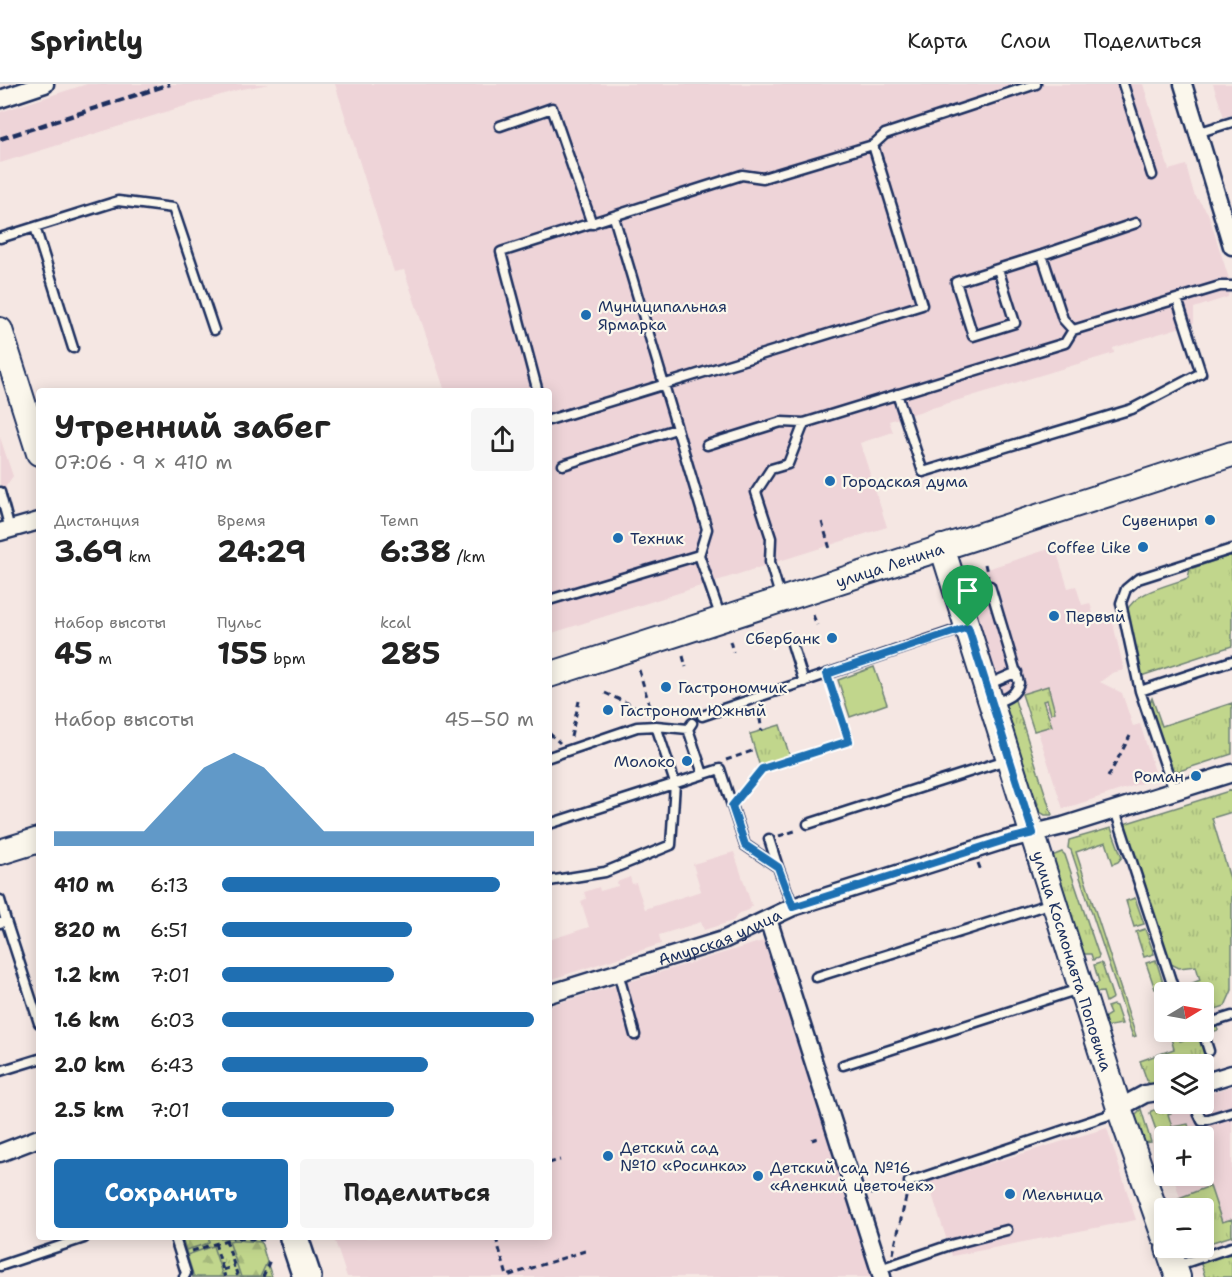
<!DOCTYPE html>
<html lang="ru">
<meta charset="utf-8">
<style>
body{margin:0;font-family:"Shantell Sans",sans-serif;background:#f6f6f6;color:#222;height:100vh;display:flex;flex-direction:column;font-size:22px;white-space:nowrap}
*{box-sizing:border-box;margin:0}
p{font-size:20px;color:#767676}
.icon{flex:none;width:33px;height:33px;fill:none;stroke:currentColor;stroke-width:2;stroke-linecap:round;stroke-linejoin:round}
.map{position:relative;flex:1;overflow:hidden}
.drawer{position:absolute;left:36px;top:304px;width:516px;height:852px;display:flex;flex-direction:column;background:#fff;border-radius:6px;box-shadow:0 3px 15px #0003}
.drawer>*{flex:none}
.needle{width:39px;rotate:80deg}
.tools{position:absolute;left:1154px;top:898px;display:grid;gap:12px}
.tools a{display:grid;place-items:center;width:60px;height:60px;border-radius:6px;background:#fff;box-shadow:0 3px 15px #0003;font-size:30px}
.pin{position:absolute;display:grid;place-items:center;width:51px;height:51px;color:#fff;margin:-62px -26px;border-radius:50% 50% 50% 0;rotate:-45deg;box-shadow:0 0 6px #0007}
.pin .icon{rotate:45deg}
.round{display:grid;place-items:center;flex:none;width:63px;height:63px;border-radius:6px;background:#f6f6f6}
.summary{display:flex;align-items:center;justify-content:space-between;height:102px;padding:0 18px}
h1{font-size:33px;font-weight:700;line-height:45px}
.stats{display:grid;grid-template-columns:repeat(3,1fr);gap:9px;height:102px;padding:6px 18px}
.stats div{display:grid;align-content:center}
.stats b{font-size:30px;font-weight:700}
.stats small{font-size:16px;font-weight:400}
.stats p{font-size:16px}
.chart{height:168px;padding:12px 18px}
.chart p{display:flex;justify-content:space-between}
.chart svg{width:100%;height:108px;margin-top:6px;fill:#1f6fb2;opacity:.7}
.primary-button{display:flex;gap:12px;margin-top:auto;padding:12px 18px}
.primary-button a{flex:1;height:69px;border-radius:6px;background:#1f6fb2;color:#fff;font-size:24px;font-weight:700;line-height:69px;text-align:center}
.primary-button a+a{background:#f6f6f6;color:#222}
ul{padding:0 18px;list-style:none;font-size:20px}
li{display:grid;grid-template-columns:96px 72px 1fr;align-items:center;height:45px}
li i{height:15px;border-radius:8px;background:#1f6fb2}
header{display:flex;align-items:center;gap:36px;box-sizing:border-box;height:84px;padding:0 30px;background:#fff;border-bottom:2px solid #e0e0e0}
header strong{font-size:28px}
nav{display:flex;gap:33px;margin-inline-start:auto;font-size:21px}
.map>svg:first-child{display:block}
</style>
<header>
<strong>Sprintly</strong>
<nav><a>Карта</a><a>Слои</a><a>Поделиться</a></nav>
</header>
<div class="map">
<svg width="1232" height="1193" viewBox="0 0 1232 1193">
<defs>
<pattern id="grass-tufts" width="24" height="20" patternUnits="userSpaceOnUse" patternTransform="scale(1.5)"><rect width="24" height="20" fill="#c1d68c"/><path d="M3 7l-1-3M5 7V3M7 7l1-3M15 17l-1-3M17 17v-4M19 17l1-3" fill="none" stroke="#a5b87b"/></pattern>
<pattern id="forest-firs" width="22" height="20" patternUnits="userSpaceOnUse" patternTransform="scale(1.5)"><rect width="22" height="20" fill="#c1d68c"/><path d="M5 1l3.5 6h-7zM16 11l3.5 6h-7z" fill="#a5b87b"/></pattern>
</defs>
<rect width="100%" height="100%" fill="#f5e7e3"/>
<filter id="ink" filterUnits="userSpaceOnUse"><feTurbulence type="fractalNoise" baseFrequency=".0167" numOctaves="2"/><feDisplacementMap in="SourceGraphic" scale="12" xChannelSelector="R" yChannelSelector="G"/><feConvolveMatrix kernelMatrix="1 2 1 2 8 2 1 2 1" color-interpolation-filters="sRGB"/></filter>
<g filter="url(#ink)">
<path fill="#eed4d8" d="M87,0h182l-32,6 -237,73v-51z
M335,0h808l26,86 17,-5 8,29 14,19 22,69 -2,15 -34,11v15l-81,25 1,5 -225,68 4,11 -33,11 27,84 -338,107v-242l-104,-1 -41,-121 -10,2z
M1213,0h19v30l-8,3z
M0,353l13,39 -7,10 -6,17z
M1055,463l13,41 8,-2 6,19 8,-2 5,17 16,-5 13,55 -12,3 -12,9 22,11 11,33 7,-2 17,54 -94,31 -37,-114 -7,2 -13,10 -33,-106 8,-27 6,-5z
M734,768l18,54 -3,4 -10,3 -6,8 -29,9 -3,-8 -42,13 2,9 -112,36v-40l40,-13 -8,-26 5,-2 -2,-7 15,-5 1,4 18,-5 -1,-4 13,-5 2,7 4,-1 9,26 56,-18 -8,-27z
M766,856l107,337h-526l-13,-39h215v-232z
M1232,1002v151l-29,8v-36h-19l-11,-33h30v-39h-39l-12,-25 25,-8h26v-9z
M1107,1044l29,92 -184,36 -24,-74z"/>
<path fill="url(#grass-tufts)" stroke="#6e8275" stroke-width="1.5" d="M1232,471v91l-91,30 -14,-65c7,-19 43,-26 61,-33l2,-9z
M1048,602l7,26 -4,2 -4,-14 -4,1 9,25 -18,5 -12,-37z
M1014,613l38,118h-7l-10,-6 3,-5 -2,-5 -5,-3 -28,-86 3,-6z
M1152,614l10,28 70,-23v51l-53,17 -11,-3 -20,-60z
M780,641l10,32 -30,10 -10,-33z
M1232,706v22l-20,6 20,67v105l-7,16 -22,7v-20h-22l7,-8 12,-5 -4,-14 -17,2 -10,-5 -45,-139z
M1111,744l11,29 -4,5 -5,2 -7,-22 -30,10 60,184 -3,1 -62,-187 -3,-2 1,-8z
M1062,768l3,3 34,101 -1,2 -5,2 -2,-6h-10l-29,-94v-4z
M1135,814l9,26 -10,3 -8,-26z
M1145,845l9,25 -10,3 -8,-25z
M1156,876l8,26 -9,3 -9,-26z
M1100,879l2,1 11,34 -7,4 -3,-10 -9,1 -2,-6 7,-5 -5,-17z
M1113,921l3,1 6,18 -17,3 -3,-8 8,-5 -3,-7z
M1213,936l5,10 -16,5 7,20 -8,3 2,7h-39v19l-15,2 -9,-25 34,-12 -4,-14 7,-3 3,9 15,-4 1,-5h7v-9z
M1169,1021l2,8 -3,1 4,13 16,-3 2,7 -1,6h-25v16l-14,-40 1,-2z
M1141,1025l10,33 -9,1 -8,-27z
M1210,1102l12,36 10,-3v17l-29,9v-36h-20l-4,-11z
M182,1154h77l13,39h-79v-3z
M1223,1170l9,1v22h-27l-5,-16z"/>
<path fill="url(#forest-firs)" stroke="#6e8275" stroke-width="1.5" d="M182,1154h27v5l-23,7z
M234,1156l27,2 6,20 -7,15h-19l-12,-36z
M213,1162l10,31h-30v-3l-6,-19z"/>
<path fill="#c1d68c" stroke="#6e8275" stroke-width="1.5" d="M874,583l13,37 -37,13 -12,-37z"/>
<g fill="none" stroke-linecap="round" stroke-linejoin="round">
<g stroke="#1b2f5e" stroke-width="13">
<path id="lane" d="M1123,0l29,91
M500,42l52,-18 40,116
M1197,49l35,-11
M614,133l93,312 -8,26 22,63
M35,143l38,121
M0,154l118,-37 55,7 41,122
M1042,171l21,64 10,11 147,-44h12
M998,185l17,54 -42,13 -17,-54 86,-27 94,-32
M538,308l-37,-140 241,-77 21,3 110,-33 12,-11 151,-50
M897,310l26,78 209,-63 69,-36 -24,-74
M549,336l373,-115 -49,-160
M707,361l74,-23 23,1 261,-80 8,-13
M563,381l113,-36
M0,408l10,37
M990,502l29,97c-4,14 -14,16 -27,21
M781,515l-11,-37 1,-24 -15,-46 15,-23 17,-5 16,-41
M549,516l150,-45
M792,560l12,38
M987,601l30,-13
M1140,607l92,-30
M702,632l264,-89
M692,639l-4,6 15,45
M549,673l88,-30 19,-1 32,3
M1174,707l-34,-100 -19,-88 5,-14 12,-10 94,-30
M1115,726l60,183
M549,740l171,-55 25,76 33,22 15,40
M808,740l198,-64
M769,755l9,28
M549,797l56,-9 66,-27 4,-62 -19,-57
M0,816l6,21
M0,839l6,-2 33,102
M618,888l17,63
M816,893l236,-74
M1203,941l29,-9
M1203,948l6,19
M843,981l236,-76
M0,987l39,-12
M1194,1020l8,17 30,-9
M909,1098l197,-66 10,-6
M175,1154l11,35 -2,4
M0,1182l84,-28
M1176,1182l56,-19
M880,1185l70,-24 57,-15"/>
</g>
<g stroke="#1b2f5e" stroke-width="21">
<g id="street">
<path d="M1183,0l49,162"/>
<path d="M0,15l45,-15"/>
<path d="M0,448l39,-11"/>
<path d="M768,835l114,358"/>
<path id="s1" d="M549,910l174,-54 70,-33 212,-67 58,-14 169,-53"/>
<path d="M1203,999l29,-9"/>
<path d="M1119,1024l26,-14 19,-3"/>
<path d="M0,1069l39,-15"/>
</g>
</g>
<g stroke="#1b2f5e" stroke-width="28">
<g id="secondary">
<path d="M0,246l39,123"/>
<path id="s2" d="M942,463l177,561 45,128"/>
<path id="s3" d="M549,591l683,-221"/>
<path d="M0,768l39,-12"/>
<path d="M1168,1164l10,29"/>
</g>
</g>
<g stroke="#1b2f5e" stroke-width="32">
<path id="primary" d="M294,1154l13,39"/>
</g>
<path stroke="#1b2f5e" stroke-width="3" stroke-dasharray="6 4.5" stroke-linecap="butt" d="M822,438l8,27
M985,480l3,13
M813,531l4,10
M730,557l3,11
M683,572l3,11
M639,586l14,47
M605,609l46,21
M758,624l4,23
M549,649l11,10
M571,653l8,-36
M726,676l29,-10
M1108,693l22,-41
M741,711l21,-26 87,-28 -19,-57
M779,752l19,-6
M978,779l3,8
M812,1056l9,-3
M549,1079l11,-3
M871,1110l28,-8
M238,1154l26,2
M496,1154l11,38 81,-26
M226,1156l12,37
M215,1159l10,34
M192,1167l41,-13
M893,1170l14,-61
M223,1186l12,-4
M263,1193l7,-17"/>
<use href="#lane" stroke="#fbf7ec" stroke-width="8"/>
<use href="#street" stroke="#fbf7ec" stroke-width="16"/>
<use href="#secondary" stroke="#fbf7ec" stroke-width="24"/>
<use href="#primary" stroke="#fbf7ec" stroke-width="27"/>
<path stroke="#1b2f5e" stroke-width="4.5" stroke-dasharray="9 4.5" stroke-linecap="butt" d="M0,55l170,-55"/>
</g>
</g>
<g fill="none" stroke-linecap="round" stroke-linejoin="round" filter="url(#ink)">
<g stroke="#fff" stroke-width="12">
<path id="route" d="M968,543l65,206 -28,7 -212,67 -15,-40 -33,-22 -13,-39 30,-37 87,-28 -22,-67z"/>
</g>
<use href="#route" stroke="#1f6fb2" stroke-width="8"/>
</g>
<g fill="#1f6fb2" stroke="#fbf7ec" stroke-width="2">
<circle cx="586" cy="231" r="6"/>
<circle cx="830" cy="397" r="6"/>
<circle cx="1210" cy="436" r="6"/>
<circle cx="618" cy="454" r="6"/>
<circle cx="1143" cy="463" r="6"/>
<circle cx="1054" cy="532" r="6"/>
<circle cx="832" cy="554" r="6"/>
<circle cx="666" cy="603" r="6"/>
<circle cx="608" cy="626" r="6"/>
<circle cx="687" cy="677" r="6"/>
<circle cx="1196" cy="692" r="6"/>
<circle cx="608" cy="1072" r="6"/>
<circle cx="758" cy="1092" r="6"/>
<circle cx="1010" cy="1110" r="6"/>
</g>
<g text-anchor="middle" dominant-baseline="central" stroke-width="4.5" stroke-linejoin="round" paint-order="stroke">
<g font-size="16" fill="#1b2f5e" stroke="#fbf7ec" text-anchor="start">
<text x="598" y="222">Муниципальная<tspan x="598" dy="18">Ярмарка</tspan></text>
<text x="842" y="397">Городская дума</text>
<text x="1198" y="436" text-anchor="end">Сувениры</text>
<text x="630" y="454">Техник</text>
<text x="1131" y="463" text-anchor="end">Coffee Like</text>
<text x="1066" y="532">Первый</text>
<text x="820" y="554" text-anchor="end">Сбербанк</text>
<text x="678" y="603">Гастрономчик</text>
<text x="620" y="626">Гастроном Южный</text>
<text x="675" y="677" text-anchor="end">Молоко</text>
<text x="1184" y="692" text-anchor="end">Роман</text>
<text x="620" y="1063">Детский сад<tspan x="620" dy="18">№10 «Росинка»</tspan></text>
<text x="770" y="1083">Детский сад №16<tspan x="770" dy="18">«Аленкий цветочек»</tspan></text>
<text x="1022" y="1110">Мельница</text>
</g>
<g font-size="16" fill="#1b2f5e" stroke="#fbf7ec">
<text stroke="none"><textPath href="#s3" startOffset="358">улица Ленина</textPath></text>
<text stroke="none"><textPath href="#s1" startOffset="180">Амурская улица</textPath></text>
<text stroke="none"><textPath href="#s2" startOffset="434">улица Космонавта Поповича</textPath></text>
</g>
</g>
</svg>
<div class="tools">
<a><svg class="needle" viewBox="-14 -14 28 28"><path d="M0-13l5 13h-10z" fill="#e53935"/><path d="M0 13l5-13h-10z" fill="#767676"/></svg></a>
<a><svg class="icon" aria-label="layers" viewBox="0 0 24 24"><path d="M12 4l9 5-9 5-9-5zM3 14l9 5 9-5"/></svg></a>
<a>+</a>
<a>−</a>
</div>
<div class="pin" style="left:968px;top:543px;background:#1e9e55"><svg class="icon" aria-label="arrive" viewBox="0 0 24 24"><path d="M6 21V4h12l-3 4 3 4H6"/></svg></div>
<section class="drawer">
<div class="summary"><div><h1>Утренний забег</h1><p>07:06 · 9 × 410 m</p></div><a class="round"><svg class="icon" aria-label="share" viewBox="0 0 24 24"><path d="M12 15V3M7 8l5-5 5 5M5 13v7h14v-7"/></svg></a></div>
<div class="stats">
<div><p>Дистанция</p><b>3.69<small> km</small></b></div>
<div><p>Время</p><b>24:29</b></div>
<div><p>Темп</p><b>6:38<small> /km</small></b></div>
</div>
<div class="stats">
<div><p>Набор высоты</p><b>45<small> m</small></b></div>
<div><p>Пульс</p><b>155<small> bpm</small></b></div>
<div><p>kcal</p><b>285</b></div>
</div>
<div class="chart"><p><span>Набор высоты</span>45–50 m</p>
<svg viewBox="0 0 160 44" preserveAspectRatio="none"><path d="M0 44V38L10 38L20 38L30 38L40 25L50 12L60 6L70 12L80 25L90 38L100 38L110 38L120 38L130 38L140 38L150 38L160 38V44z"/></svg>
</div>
<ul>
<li><b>410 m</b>6:13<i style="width:89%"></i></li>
<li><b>820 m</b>6:51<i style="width:61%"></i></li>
<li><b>1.2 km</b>7:01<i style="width:55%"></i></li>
<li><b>1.6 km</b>6:03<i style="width:100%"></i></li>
<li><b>2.0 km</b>6:43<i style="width:66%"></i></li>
<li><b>2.5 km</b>7:01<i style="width:55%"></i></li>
</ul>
<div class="primary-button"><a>Сохранить</a><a>Поделиться</a></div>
</section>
</div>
